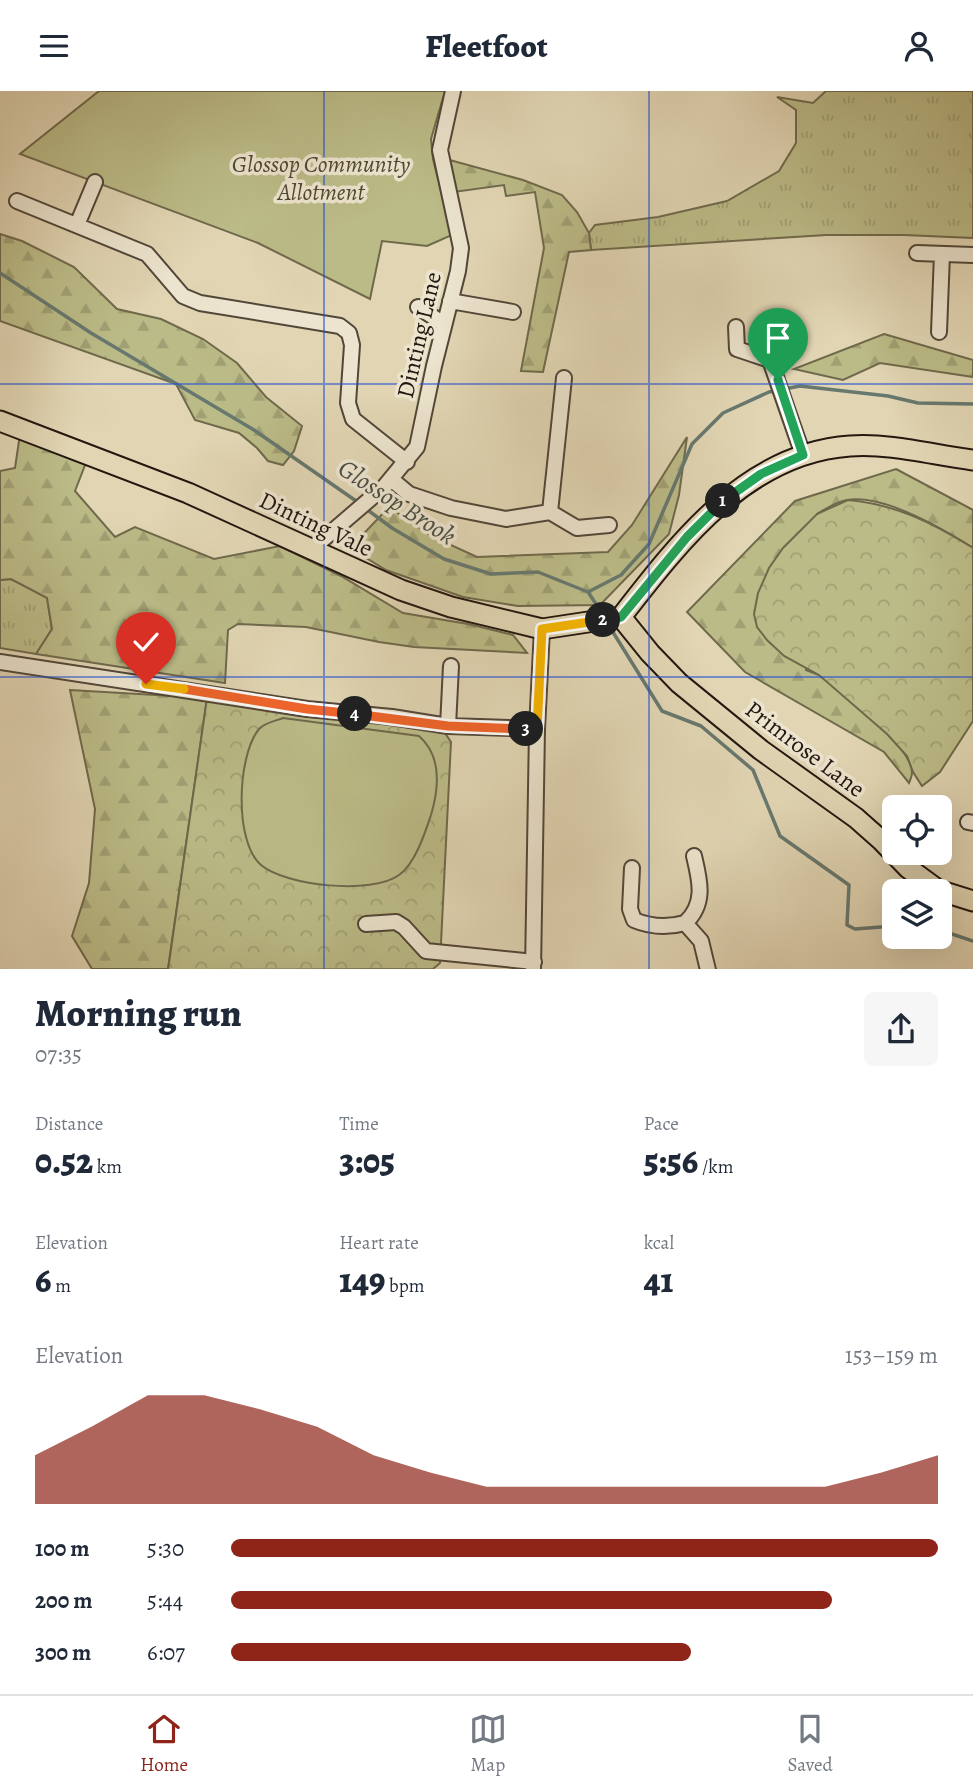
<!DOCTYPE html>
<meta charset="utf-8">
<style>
body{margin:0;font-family:Alegreya,serif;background:#f6f6f7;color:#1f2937;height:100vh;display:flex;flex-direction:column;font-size:26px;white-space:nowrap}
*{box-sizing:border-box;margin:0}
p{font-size:23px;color:#747a83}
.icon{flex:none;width:38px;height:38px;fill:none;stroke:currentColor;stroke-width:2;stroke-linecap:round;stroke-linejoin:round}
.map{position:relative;height:878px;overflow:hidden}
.panel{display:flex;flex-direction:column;background:#fff;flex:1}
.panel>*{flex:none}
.buttons{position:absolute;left:882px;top:704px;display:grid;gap:14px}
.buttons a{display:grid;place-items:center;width:70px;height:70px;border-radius:10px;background:#fff;box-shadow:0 7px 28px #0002;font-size:35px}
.pin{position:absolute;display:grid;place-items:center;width:60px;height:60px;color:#fff;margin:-72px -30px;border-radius:50% 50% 50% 0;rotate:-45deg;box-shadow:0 0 7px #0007}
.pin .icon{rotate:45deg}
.km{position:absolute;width:35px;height:35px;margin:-18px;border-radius:50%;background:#222;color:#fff;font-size:19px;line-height:35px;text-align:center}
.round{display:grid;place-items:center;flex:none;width:74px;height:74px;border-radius:10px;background:#f6f6f7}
.overview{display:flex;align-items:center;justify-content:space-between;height:119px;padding:0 35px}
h1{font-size:38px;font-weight:800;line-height:52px}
.metrics{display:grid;grid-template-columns:repeat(3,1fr);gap:10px;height:119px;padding:7px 35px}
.metrics div{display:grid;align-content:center}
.metrics b{font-size:35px;font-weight:800}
.metrics small{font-size:19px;font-weight:400}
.metrics p{font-size:19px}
.chart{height:196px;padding:14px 35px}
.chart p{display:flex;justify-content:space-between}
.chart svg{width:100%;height:126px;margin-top:7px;fill:#8f2418;opacity:.7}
ul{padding:0 35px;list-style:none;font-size:23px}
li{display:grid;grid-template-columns:112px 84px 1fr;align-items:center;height:52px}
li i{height:18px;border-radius:9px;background:#8f2418}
header{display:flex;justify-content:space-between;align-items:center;height:91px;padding:0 35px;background:#fff;font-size:32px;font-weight:800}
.tabs{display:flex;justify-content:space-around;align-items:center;height:98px;border-top:2px solid #e0e1e3;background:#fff;font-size:19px;color:#747a83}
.tabs a{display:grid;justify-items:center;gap:4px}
.tabs .on{color:#8f2418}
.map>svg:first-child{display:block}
</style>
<header><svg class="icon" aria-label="menu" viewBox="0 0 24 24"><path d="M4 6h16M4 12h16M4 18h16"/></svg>Fleetfoot<svg class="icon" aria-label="person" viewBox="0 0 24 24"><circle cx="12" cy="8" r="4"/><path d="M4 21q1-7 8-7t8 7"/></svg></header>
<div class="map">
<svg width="973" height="879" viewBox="0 0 973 879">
<defs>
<pattern id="grass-tufts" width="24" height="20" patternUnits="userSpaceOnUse" patternTransform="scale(1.75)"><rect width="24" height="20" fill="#bbbb87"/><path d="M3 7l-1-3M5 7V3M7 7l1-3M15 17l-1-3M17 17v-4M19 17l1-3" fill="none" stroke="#a0a074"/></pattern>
<pattern id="forest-firs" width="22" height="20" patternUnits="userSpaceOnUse" patternTransform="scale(1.75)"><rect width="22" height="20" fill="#bbbb87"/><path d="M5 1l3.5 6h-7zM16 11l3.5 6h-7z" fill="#a0a074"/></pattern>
<pattern id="park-crowns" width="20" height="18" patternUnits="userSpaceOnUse" patternTransform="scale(1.75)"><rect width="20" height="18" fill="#bbbb87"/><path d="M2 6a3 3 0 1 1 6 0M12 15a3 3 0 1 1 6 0" fill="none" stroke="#a0a074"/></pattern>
</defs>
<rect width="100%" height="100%" fill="#e1d5b3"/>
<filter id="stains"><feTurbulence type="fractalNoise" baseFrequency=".00286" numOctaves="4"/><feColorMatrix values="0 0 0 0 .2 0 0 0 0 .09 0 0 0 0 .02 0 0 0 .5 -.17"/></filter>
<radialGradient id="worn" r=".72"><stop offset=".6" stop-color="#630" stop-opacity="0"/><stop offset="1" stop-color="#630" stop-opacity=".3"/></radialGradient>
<path fill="url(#grass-tufts)" stroke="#6f694c" stroke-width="2" d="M826,0h147v147l-69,-3h-78l-235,15 -2,-17 6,-8 63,-8 69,-16 52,-30 17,-28v-33l-19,-13 36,6z
M11,488l36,18 5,32 -16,25 -36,-6v-68z"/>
<path fill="url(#forest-firs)" stroke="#6f694c" stroke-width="2" d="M446,68l77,21 39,15 15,17 12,21 2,17 -22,2 -26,120 -22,-1 23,-123 -9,-56 -29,4 -2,-11 -50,7z
M0,143l22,7 52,26 43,42 44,10 42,20 34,24 29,34 36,29 -8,25 -11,14 -15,-4 -11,-13 -18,-15 -44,-13 -19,-36 -176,-63z
M884,243l89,26v17l-93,-14 -37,17 -49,-11z
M20,343l67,26 -12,31 40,46 20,-10 79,32 66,-13 61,30 62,37 65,11 45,11 14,18 -113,-6 -35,-5 -73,-15 -68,-3 -10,6 -3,53 -189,-29 16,-25 -5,-31 -36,-19 -11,1v-109l15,-3z
M687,346l-8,58 -10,39 -69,71 -82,1 -55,-9 -77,-27 -36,-22 39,-41 42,29 46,21 131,-5 24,-27z
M896,378l77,41v38c-30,-19 -90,-54 -126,-48 -11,2 -20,8 -30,14l-11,156 13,5c21,17 94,71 93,98 0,4 -2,7 -3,10l-25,-31 -139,-80 -58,-60 108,-111z
M70,599l137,8 -39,271h-76l-20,-33 17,-53 6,-74z"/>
<path fill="url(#park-crowns)" stroke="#6f694c" stroke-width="2" d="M848,409c47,4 85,23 125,48v173l-33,51 -18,14 -9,-14 -6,-16 -20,-22 -68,-59 -35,-19 -17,-16 -10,-13 -3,-13 4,-21 11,-25 14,-20 34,-34z
M207,607l238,35 6,9 -11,221 -7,6 -265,1z"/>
<path fill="#bbbb87" stroke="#6f694c" stroke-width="2" d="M99,0h346l-14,48 2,20 19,76 -25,11 -45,-5 -12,58 -112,-56 -238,-89z
M283,627l136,18c23,20 20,52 12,79 -6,18 -16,49 -32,60 -27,20 -113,11 -138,-10 -27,-23 -24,-109 -2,-136 5,-6 16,-8 24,-11z"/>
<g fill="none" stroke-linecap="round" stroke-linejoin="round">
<path stroke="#67786e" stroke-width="3.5" d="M0,182l91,60 163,97 105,73
M784,298l16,-3 88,10 30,7 55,1
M365,417l27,20 52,31 47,15 47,-2 50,20 33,-17 28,-31 43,-100 31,-31 46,-21 8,-2
M588,501l12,18
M611,538l51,82 39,15 52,44 27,66 69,49 -2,40 8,4 39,-3
M940,839l33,11"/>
<g stroke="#524639" stroke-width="18">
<path id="minor" d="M17,110l130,53 36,42 17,7 140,23 9,7 3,12 -4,58 5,16 54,43
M77,134l18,-43
M917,162l56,2
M450,210l63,11
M418,216l26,17
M736,236l1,22 33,11 33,95
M939,241l3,-78
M391,388l18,15 42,14 55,11 44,-7 14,-134
M550,421l27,16 32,-3
M313,457l71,-61 33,-40 17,-81 24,-95 3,-23 -21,-98 13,-59
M0,571l307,47 85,8 56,9 89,3
M448,635l3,-60
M968,731l5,1
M694,765c6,25 12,48 -9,67l16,18 7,29
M632,777l-2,41 4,11c17,7 33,8 51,3
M366,833l30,-2 8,5 22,24 108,11
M533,879l4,-241 5,-100"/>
</g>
<g stroke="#231710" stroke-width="23">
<path id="major" d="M0,330l188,72 213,97 50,17 91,22 79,-12
M621,526l29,36 29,30 82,67 95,68 26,23 26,27 30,22 35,11
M621,526c59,-76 126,-164 229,-171 41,-3 83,9 123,14"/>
</g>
<use href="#minor" stroke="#ece4ce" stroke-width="14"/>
<use href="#major" stroke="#e1d5b3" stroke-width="19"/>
</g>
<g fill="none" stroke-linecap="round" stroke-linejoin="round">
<g stroke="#fff" stroke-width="14">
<path id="split-1" d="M723,410l38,-27 42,-19 -25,-75"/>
</g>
<g stroke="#fff" stroke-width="14">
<path id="split-2" d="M603,529l18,-3 66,-80 36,-36"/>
</g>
<g stroke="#fff" stroke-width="14">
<path id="split-3" d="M526,638h11l5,-100 61,-9"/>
</g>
<g stroke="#fff" stroke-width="14">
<path id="split-4" d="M355,623l93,12 78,3"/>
</g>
<g stroke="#fff" stroke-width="14">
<path id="split-5" d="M184,598l123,20 48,5"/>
</g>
<g stroke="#fff" stroke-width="14">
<path id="split-6" d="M146,593l38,5"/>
</g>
<use href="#split-1" stroke="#22a559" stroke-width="9"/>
<use href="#split-2" stroke="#22a559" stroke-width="9"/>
<use href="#split-3" stroke="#f5b400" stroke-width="9"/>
<use href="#split-4" stroke="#f0652b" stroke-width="9"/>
<use href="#split-5" stroke="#f0652b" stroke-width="9"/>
<use href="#split-6" stroke="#f5b400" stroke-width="9"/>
</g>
<path fill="none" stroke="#1d4ed8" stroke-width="2" stroke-opacity="0.55" d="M324,0v879M649,0v879M0,293h973M0,586h973"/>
<g text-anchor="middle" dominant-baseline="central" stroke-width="7" stroke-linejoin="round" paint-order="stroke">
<g font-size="24" font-style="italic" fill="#514834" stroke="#ece4ce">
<text x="321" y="73">Glossop Community<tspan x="321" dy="28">Allotment</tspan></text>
</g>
<g font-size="24" fill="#231710" stroke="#ece4ce">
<text transform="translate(419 244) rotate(-77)">Dinting Lane</text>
<text transform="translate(316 433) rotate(25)">Dinting Vale</text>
<text transform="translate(805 658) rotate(37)">Primrose Lane</text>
</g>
<g font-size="26" font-style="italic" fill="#4b5047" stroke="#ece4ce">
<text transform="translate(397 411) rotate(33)">Glossop Brook</text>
</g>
</g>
<rect width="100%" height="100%" filter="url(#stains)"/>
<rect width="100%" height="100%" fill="url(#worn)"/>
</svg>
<div class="buttons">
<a><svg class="icon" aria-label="locate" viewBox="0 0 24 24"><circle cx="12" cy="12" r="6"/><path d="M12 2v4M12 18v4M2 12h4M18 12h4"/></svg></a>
<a><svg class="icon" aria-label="layers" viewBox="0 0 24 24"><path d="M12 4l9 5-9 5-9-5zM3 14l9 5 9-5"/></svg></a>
</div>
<div class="pin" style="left:778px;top:289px;background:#1e9e55"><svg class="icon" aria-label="arrive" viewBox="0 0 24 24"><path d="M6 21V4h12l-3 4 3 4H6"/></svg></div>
<div class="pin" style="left:146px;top:593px;background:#d93025"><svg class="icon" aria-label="check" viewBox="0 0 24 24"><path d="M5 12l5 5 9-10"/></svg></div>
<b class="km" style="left:723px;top:410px">1</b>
<b class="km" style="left:603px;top:529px">2</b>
<b class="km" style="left:526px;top:638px">3</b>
<b class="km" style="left:355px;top:623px">4</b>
</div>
<section class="panel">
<div class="overview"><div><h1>Morning run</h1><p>07:35</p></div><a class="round"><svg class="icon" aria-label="share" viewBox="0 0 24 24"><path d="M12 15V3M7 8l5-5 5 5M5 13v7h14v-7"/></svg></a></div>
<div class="metrics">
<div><p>Distance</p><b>0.52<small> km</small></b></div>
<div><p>Time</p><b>3:05</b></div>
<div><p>Pace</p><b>5:56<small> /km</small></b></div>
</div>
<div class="metrics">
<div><p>Elevation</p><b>6<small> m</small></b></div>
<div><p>Heart rate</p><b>149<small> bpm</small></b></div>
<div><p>kcal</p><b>41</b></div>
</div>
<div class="chart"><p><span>Elevation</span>153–159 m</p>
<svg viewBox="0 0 160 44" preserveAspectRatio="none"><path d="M0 44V27L10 17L20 6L30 6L40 11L50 17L60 27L70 33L80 38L90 38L100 38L110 38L120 38L130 38L140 38L150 33L160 27V44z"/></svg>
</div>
<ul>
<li><b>100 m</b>5:30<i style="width:100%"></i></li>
<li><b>200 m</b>5:44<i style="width:85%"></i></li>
<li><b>300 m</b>6:07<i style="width:65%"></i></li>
</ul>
</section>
<nav class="tabs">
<a class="on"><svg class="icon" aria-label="home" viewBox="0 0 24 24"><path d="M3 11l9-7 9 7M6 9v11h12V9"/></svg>Home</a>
<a><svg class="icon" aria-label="map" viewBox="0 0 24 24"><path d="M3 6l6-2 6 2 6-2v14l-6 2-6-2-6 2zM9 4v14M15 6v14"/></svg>Map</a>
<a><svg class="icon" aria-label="saved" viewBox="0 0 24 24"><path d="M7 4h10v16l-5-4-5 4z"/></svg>Saved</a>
</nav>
